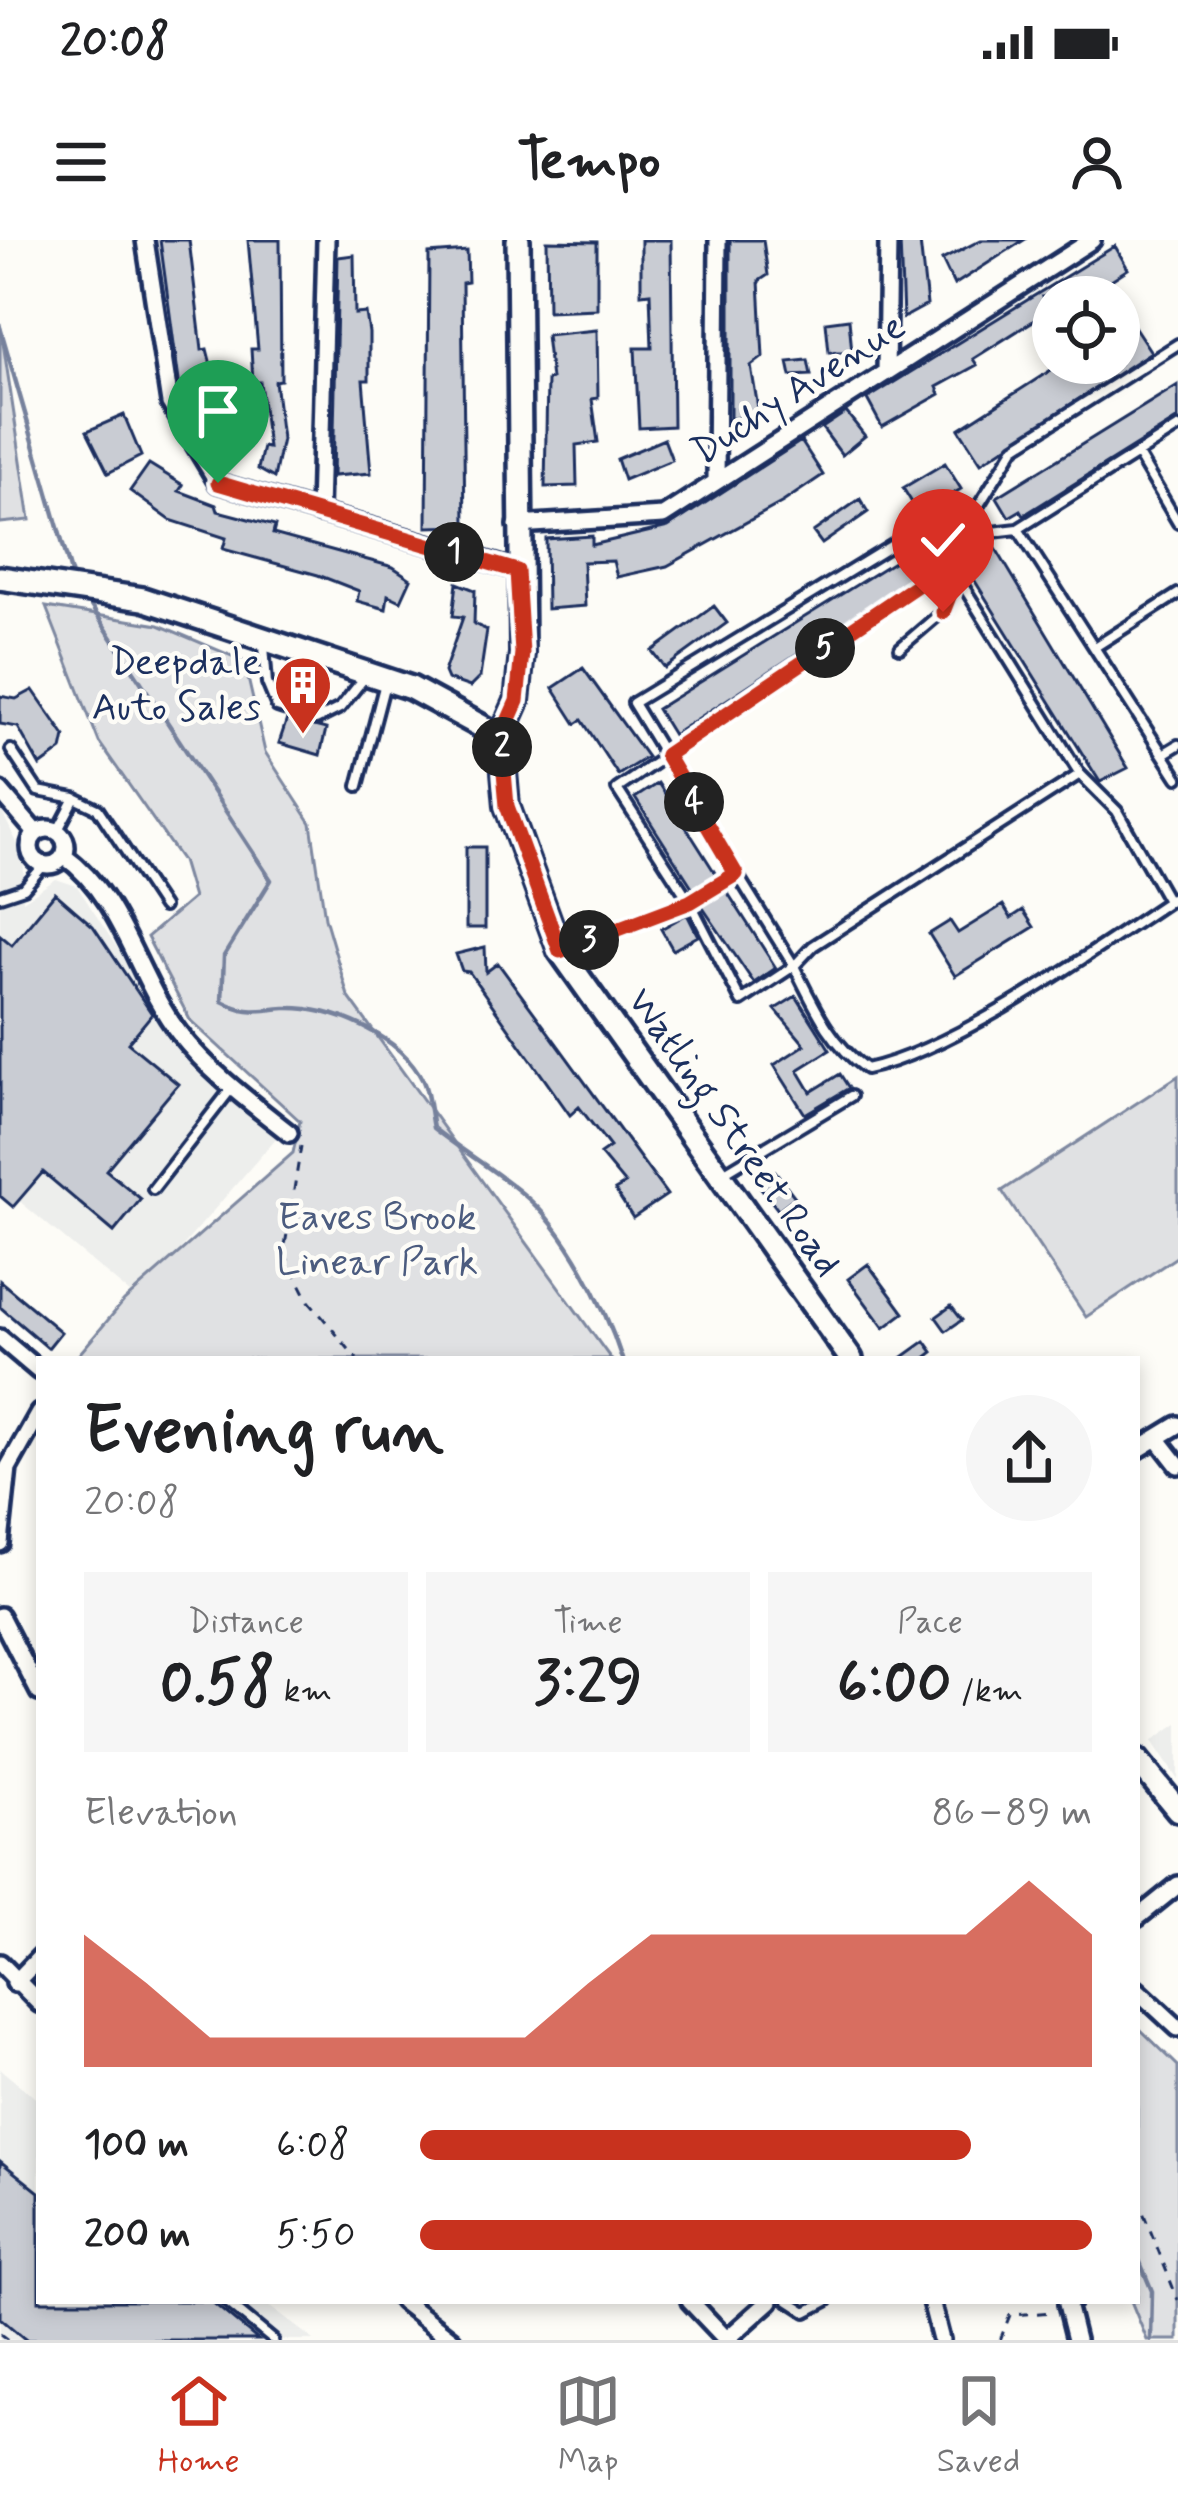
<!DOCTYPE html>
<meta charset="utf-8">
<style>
body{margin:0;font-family:Mynerve,sans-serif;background:#f6f6f6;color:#202124;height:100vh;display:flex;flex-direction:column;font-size:45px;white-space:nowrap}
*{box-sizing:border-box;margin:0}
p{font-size:39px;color:#757577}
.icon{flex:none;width:66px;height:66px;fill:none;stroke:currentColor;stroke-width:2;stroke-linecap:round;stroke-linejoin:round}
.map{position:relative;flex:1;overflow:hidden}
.side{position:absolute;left:36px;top:1116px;width:1104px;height:948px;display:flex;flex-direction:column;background:#fff;border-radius:0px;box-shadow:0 6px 18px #0003}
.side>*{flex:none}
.fabs{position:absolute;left:1032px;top:36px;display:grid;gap:24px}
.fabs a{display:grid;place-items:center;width:108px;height:108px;border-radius:50%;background:#fff;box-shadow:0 6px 18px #0003;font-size:60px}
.pin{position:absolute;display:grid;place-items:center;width:102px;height:102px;color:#fff;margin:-123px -51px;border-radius:50% 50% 50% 0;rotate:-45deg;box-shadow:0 0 12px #0007}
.pin .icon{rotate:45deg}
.km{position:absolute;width:60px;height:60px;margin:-30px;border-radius:50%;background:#222;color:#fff;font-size:33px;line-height:60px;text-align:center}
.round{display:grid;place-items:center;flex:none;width:126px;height:126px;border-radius:63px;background:#f6f6f6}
.overview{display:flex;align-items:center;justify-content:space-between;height:204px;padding:0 48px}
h1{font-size:66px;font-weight:800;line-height:90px}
.figures{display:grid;grid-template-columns:repeat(3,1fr);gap:18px;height:204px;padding:12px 48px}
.figures div{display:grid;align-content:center;border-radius:0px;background:#f6f6f6;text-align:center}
.figures b{font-size:60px;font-weight:800}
.figures small{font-size:33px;font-weight:400}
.figures p{font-size:33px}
.chart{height:336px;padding:24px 48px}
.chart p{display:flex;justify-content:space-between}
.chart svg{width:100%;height:216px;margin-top:12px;fill:#c8321e;opacity:.7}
ul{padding:0 48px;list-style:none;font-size:39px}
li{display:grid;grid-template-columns:192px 144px 1fr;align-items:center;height:90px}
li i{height:30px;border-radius:15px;background:#c8321e}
.status{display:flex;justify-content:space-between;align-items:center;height:84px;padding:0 60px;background:#fff;direction:ltr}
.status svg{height:33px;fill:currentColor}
header{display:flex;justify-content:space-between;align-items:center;height:156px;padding:0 48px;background:#fff;font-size:54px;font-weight:800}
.menu{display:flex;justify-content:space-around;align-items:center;height:168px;border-top:3px solid #e0e0e0;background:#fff;font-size:33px;color:#757577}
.menu a{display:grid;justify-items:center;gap:6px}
.menu .active{color:#c8321e}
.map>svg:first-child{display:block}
</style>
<div class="status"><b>20:08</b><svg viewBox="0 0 49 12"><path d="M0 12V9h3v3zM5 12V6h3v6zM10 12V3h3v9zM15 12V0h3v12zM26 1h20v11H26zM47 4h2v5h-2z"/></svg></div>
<header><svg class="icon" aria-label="menu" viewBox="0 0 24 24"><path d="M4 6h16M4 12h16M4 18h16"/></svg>Tempo<svg class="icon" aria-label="person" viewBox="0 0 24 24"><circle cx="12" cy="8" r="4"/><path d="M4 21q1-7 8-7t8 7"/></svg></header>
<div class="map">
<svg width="1178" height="2100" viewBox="0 0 1178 2100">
<rect width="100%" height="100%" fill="#fdfcf7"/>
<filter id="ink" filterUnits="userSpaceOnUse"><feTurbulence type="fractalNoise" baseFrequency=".00833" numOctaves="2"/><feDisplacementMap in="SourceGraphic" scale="24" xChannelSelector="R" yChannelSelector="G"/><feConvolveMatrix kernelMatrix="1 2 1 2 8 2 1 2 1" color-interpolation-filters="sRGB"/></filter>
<g filter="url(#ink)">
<path fill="#edeeec" d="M0,568l24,49 -1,44 33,-22 21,7 109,168 104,68 -153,177 -137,-114z
M1178,1483v57l-26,-39z
M0,1829l39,32v200h223l52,39h-314z"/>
<path fill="#e0e1e3" stroke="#7e88a0" stroke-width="3" d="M0,83l30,197 -30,3z
M46,367l113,18 85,36 21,91 46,71 14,95 23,78 263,363h-536l49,-58 169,-148 7,-32 -110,-101 -43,-83 46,-39 -11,-37 -83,-119z
M1178,836v180l-92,61 -84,-126z
M1137,1786l41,40v274h-31l-16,-39h6z"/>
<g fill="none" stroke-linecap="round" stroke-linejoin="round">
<path stroke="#76819c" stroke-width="4.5" d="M0,87l72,249
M91,366l180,274 -47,76 -2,45c27,14 34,9 63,7 48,-2 116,28 138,73 6,13 7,33 10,47 29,23 62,42 90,66 44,36 82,112 99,165
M1137,2015l15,36 -1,49"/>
</g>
<path fill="#c9ccd3" stroke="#1b2f5e" stroke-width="3" d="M160,0h29l13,110 5,-1 6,24 -20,4 37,58 -17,11 -32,-50z
M248,0h32l1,140 -6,1 7,58 -8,39 -16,-9 5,-22 5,1 -8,-66h-7l-2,-33h7z
M641,0h30l2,186 -34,2 -4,-80h17l-2,-55 -9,1z
M730,0h33l5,35 -9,6 4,76 -12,9 8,48 -29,5z
M981,0h43l-70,45 -12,-25z
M547,1l50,1v67l-49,2z
M900,1l20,1 7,63 -24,13z
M1115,6l13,23 -43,28h-43l7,14 -76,48 4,6 -40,22 3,7 -58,33 -15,-28z
M467,11l1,31 -6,1 3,243 -38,1 2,-273z
M354,15l1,59 11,-1 3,20v47h-6l8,93 -38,3 5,-219z
M849,79l3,33h-23l-3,-30z
M1130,80l21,32 -170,111 -22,-34 103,-66h57v-36z
M597,90l1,68 -6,1 6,43 -22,3 1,41 -32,1 2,-107 4,-1 -5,-44z
M808,120l3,15 -20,1 -3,-14z
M1178,145v34l-154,96 -3,-5 -12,7 -12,-20z
M846,172l19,24 -23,19 -20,-27z
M124,175l17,41 -33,17 -21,-42z
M664,199l8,21 -48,20 -7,-21z
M801,201l22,34 -40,27 -116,64 -50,11 -4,-16 -30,1 2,44 -38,3 -1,-70 46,-3v9l76,-18z
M945,223l16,26 -42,25 -16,-26z
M149,224l34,21 -4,6 37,14 2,6 57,15 -2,8 120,33 18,12 -10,22 -13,-6 -2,14 -29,-8 2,-10 -41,-16 -95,-26 3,-11 -56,-18 -40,-29z
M860,259l8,13 -46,32 -9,-12z
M995,307l133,221 -28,14 -135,-217z
M914,309l12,20 -253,166 -16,-26z
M457,343l18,7 -1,34 13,6 -7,47 -10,10 -23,-8 -3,-7 19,-55 -10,-1z
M714,366l13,17 -62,45 -13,-17z
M583,428l64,89 -29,18 -36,-55 -6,4 -23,-36z
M283,448l37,13 -4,10 -33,-11z
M33,450l32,46 -3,14 -22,16 -22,-39 -18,-3v-28l16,3z
M287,479l39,10 -6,26 -41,-12z
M658,543l59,93 -23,14 -59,-92z
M466,607h19v81h-19z
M726,650l50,78 -22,15 -53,-78z
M55,653l38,33 59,88 -24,29 50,41 -72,86 35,29 -27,33 -71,-60 -30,35 -13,-11v-261l12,10z
M1003,665l8,13 12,-8 11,17 -79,49 -26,-42 21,-13 8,12z
M687,674l11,22 -25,14 -12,-21z
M485,707l1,25 12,-9 169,232 -34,23 -18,-28 10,-6 -25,-30 10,-7 -31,-40 -9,8 -101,-143 -7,-1 -6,-17z
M796,756l34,54 -32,20 13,22 29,-18 9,14 -44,26 -31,-49 31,-20 -30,-36z
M775,931l20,26 -17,13 -20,-26z
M868,1024l36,49 -20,15 -36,-49z
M0,1041l61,51 -13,16 -48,-41z
M951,1066l11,14 -16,11 -10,-14z
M925,1101l8,11 -9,7h-24z
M0,1921l39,31v109h172l47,39h-232l-26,-22z"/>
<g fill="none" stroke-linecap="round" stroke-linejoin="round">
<g stroke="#1b2f5e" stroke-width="16">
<path id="lane" d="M1138,215l40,68
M1018,289l160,-101
M984,293l34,-4 160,249
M957,336l123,198
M264,406l3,37 10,24 39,13 24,-12 25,-31
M1095,407l83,-53
M900,408l42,-36 15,-36 -6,-14
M11,510l27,41 37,7 -18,34
M1163,514l15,-9
M358,546l27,-103
M75,558l23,11 65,98
M737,634l57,92 -53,35 -51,-99 -73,-113 334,-227 33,-29 -10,-20 41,-66 163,-103
M0,656l24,-8 20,-23
M1168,661l-51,-90 -37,-37 -267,172 -19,20c20,40 36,77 72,103 90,-19 232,-121 312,-174
M561,711l129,-49 47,-28 -104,-171 284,-173 57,-17
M720,935l131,-79
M153,949l78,-100
M226,2061l47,39
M789,2061l17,11 21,-11"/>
</g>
<g stroke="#1b2f5e" stroke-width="24">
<path id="street" d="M145,0l25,163 48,80 299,87
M886,133l2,-133
M716,242l2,-242
M319,273l7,-273
M517,285l146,-9 429,-276
M0,551l36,42
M30 607a18 18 0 1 1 36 0a18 18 0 1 1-36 0Z
M64,616c59,42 72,121 115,177 30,39 72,70 110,100
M0,1098l39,33
M1157,1198l21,27
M1137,1210l41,-25
M0,1303l8,-75 31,-55
M0,1376l39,76
M1137,1678l41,-33
M0,1723l39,40
M15,1743l24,-25
M1137,1750l41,38
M402,2061l50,39
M690,2061l36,38
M931,2061l10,39
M1072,2061l-5,3 9,36
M726,2100l44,-39"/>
</g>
<g stroke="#1b2f5e" stroke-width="30">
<path id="secondary" d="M518,0l4,413 -5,48 -16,36 6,69 53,145 291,408
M0,338l143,21 268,89 90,49
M1137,1520l41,50"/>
</g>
<path stroke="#1b2f5e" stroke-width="3" stroke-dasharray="9 9" stroke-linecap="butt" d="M301,906l-17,106 25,49 48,58
M1137,1957l41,103
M0,2094l8,6
M1000,2100l10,-25 45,-3"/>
<use href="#lane" stroke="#fdfcf7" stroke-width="8"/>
<use href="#street" stroke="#fdfcf7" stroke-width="15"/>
<use href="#secondary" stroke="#fdfcf7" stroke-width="21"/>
</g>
</g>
<g fill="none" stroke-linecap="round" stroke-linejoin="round" filter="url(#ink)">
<g stroke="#fff" stroke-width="24">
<path id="route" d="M218,243l299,88 5,82 -5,48 -16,36 6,69 53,145 130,-49 46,-28 -70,-119 285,-193 6,14 -14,36"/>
</g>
<use href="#route" stroke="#c8321e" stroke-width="15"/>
</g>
<defs>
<g id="building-pin" transform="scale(3)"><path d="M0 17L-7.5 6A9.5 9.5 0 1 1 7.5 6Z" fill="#c8321e" stroke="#fdfcf7"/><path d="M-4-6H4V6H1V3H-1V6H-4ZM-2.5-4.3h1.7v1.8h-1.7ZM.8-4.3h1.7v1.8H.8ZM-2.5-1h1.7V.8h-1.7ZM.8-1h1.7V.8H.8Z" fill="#fff"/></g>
</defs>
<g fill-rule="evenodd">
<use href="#building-pin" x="303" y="445"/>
</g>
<g text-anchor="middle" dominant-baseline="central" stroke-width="9" stroke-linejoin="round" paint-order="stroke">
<g font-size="39" fill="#1b2f5e" stroke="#fdfcf7">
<text transform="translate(799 150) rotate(-33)">Duchy Avenue</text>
<text transform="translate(733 893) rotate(55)">Watling Street Road</text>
</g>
<g font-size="39" fill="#1b2f5e" stroke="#fdfcf7" text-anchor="end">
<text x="261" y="423">Deepdale<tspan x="261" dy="45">Auto Sales</tspan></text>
</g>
<g font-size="39" fill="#4c5c7f" stroke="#fdfcf7">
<text x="377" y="978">Eaves Brook<tspan x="377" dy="45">Linear Park</tspan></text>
</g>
</g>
</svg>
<div class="fabs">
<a><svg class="icon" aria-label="locate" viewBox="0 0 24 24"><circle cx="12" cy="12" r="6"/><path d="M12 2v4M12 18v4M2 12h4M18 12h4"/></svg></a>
</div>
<div class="pin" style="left:218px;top:243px;background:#1e9e55"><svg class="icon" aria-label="arrive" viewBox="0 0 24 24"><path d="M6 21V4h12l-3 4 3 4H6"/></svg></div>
<div class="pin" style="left:943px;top:372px;background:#d93025"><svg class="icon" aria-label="check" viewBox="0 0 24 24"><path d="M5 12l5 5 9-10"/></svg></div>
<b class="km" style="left:454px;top:312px">1</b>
<b class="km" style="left:502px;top:507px">2</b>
<b class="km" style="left:589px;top:700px">3</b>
<b class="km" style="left:694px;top:562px">4</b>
<b class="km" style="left:825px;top:408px">5</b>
<section class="side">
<div class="overview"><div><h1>Evening run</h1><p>20:08</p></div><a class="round"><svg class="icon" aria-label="share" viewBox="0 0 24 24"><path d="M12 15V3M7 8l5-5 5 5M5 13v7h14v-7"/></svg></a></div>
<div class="figures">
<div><p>Distance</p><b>0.58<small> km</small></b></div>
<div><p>Time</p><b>3:29</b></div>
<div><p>Pace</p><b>6:00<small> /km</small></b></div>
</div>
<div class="chart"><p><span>Elevation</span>86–89 m</p>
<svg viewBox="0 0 160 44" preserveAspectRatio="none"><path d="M0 44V17L10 27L20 38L30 38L40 38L50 38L60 38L70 38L80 27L90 17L100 17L110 17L120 17L130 17L140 17L150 6L160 17V44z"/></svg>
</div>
<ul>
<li><b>100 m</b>6:08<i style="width:82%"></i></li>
<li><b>200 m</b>5:50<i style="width:100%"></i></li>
</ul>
</section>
</div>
<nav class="menu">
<a class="active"><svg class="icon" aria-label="home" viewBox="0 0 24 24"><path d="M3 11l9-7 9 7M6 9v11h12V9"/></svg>Home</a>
<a><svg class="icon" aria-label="map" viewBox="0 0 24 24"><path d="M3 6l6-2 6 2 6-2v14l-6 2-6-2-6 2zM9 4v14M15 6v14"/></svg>Map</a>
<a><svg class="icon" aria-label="saved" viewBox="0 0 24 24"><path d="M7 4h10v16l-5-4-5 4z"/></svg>Saved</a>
</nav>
